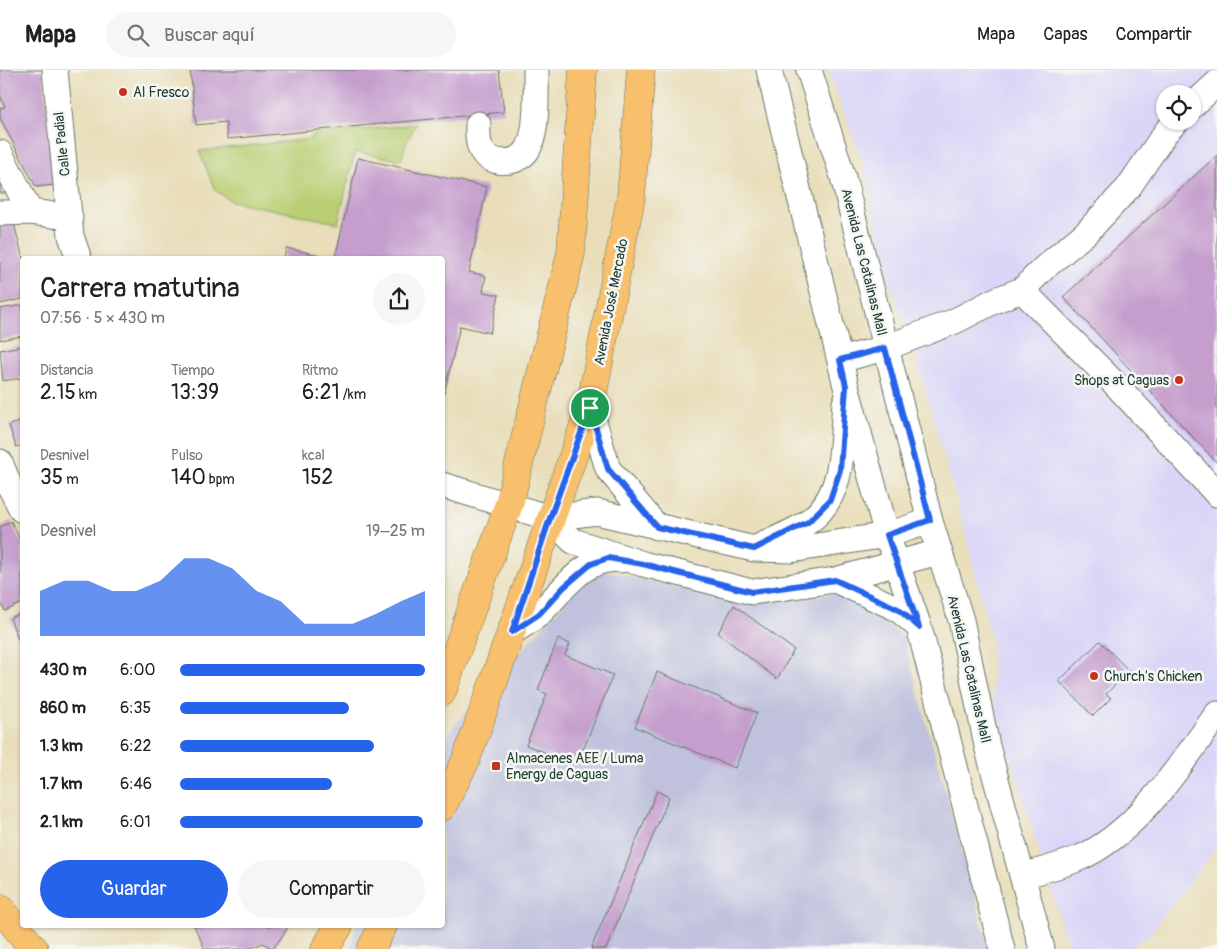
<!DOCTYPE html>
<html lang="es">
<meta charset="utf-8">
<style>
body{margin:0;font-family:Pangolin,sans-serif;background:#f6f6f6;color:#202124;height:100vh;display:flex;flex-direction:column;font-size:19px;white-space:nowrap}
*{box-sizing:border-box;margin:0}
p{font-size:16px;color:#757577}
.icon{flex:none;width:28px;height:28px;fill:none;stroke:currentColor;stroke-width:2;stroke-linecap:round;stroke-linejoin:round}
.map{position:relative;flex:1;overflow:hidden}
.sheet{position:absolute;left:20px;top:186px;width:425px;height:672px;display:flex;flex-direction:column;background:#fff;border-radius:5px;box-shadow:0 1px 4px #0004}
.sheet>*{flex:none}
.buttons{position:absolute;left:1156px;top:15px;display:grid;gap:10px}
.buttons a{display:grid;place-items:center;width:45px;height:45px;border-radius:50%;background:#fff;box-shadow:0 1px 4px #0004;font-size:25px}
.pin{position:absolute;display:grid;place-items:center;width:42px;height:42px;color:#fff;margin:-21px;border:2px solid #fff;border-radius:50%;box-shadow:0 1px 5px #0007}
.round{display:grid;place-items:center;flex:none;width:52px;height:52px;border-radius:26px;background:#f6f6f6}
.summary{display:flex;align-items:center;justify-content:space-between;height:85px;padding:0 20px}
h1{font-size:28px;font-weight:600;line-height:38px}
.stats{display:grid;grid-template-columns:repeat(3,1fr);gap:8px;height:85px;padding:5px 20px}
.stats div{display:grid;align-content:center}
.stats b{font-size:21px;font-weight:600}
.stats small{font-size:14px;font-weight:400}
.stats p{font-size:14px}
.chart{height:140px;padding:10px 20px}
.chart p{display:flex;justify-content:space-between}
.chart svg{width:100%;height:90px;margin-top:5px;fill:#2563eb;opacity:.7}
.button{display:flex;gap:10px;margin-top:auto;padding:10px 20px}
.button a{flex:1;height:58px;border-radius:30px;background:#2563eb;color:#fff;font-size:20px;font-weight:600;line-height:58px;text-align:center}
.button a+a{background:#f6f6f6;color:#202124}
ul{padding:0 20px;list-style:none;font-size:16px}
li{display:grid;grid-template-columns:80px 60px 1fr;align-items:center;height:38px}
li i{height:12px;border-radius:6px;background:#2563eb}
header{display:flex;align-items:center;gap:30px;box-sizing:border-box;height:70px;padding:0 25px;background:#fff;border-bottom:1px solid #e0e0e0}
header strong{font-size:24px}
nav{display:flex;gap:28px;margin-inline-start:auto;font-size:18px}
.search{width:350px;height:45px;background:#f6f6f6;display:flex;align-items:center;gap:12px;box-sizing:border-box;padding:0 18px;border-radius:28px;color:#757577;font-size:19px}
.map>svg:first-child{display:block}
</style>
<header>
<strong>Mapa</strong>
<div class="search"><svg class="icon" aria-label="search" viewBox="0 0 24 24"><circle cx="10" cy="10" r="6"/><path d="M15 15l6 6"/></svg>Buscar aquí</div>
<nav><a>Mapa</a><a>Capas</a><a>Compartir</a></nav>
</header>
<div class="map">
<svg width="1217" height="879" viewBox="0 0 1217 879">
<rect width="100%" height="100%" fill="#f6f6f2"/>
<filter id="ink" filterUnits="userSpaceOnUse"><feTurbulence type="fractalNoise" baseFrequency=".02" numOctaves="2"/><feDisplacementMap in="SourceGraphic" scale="10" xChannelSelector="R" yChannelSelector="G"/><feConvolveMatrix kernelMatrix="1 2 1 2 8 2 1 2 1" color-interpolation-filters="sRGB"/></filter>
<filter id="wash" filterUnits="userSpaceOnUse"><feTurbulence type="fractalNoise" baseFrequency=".0096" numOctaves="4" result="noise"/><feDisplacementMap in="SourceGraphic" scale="20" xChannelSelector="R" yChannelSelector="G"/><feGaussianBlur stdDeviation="1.12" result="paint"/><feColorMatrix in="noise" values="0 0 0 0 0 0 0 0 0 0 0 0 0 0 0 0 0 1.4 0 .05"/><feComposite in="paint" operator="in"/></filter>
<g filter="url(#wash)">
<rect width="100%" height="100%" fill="#e9deb9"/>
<path fill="#dad6f7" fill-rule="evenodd" d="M828,0h389v777l-69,89 -19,13h-60l-76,-249 -2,-64 -29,-116 -46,-163 -27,-77 -26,-118zM1165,24h27v27h-27z"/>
<path fill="#c0c2dd" d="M595,498l151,35 101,-11 56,45 86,312h-639l7,-23h85l1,-177 10,-22z"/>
<path fill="#bacf73" stroke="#6c8654" d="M416,54l-9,17 -6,19 -46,-8 -17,71 -107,-22 -16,-11 -16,-39 113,-12v-4z"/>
<g id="blocks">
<path fill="#c59ecd" d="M0,0h43l12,115 -19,2 -36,-69v-10l5,-1 -5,-12z
M190,0h309l5,42 -277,27 -1,-17 -30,3z
M1217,85v308l-154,-166z
M358,88l129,29 -18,85 17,4 -3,16 16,3 -9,38 -30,-7 -17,72 -1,-139h-107z
M0,108l7,15h-7z
M0,153h14l9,36 -1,40 -22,5z
M286,178l47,10 -1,1h-48z
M22,235v31l-22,4v-31z
M22,276v32l-19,3 -3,-31z
M22,351v24l-6,2 -7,-22z
M11,451l11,23v59l-17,8 -5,-10v-74z
M734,535l60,45 -17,29 -59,-46z
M22,543v36l-12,-31z
M558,569l12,5 -5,11 48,20 -36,90 -51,-20 21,-51 -9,-4z
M1100,571l29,30 -23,23 5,4 -18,18 -34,-35z
M657,602l100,41 -22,55 -100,-41z
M657,721l12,6 -63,152h-15z
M194,856h95l-16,23 -10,-6 -14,6h-44z"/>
</g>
</g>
<g filter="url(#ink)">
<use href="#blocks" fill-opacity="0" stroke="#667563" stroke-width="1"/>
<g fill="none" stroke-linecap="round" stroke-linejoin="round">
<g stroke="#667563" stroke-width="27">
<path id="minor" d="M55,0l16,166 8,23
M769,0l77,316 41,149 32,92 83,322
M809,0l34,107 87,344 31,99 26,126 55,203
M1192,36l25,-23
M478,54c0,8 -1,15 2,23 7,20 41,19 49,0 9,-20 7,-56 7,-77
M0,83l30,59
M0,143l30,-1 40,5
M1022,220l96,97 99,107
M840,290l45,-12 70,-27 41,-21 26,-10 22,-22 44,-37 40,-43 38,-56 11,-11
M590,338l18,61 49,58
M0,392l10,25 12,23
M442,415l108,33 47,-6 157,37 37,1 96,-15 43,-14
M550,448l23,23 70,23 109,28 83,-12 104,-28
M756,478c17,-8 37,-15 52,-26 38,-27 33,-76 37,-119
M835,510l63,29 21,18
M512,562c10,-6 21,-12 29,-20 23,-23 44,-57 80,-52
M1022,806c18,-5 37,-10 55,-17 58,-23 105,-96 140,-145"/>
</g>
<g stroke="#667563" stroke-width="29">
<path id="major" d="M442,622l67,-188 62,-251 12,-183
M442,737l24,-47 124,-352 41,-211 10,-127
M0,838l34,41
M325,879l14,-23
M371,879l12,-23"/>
</g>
<use href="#minor" stroke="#fff" stroke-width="25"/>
<use href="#major" stroke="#f8bf6c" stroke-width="28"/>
</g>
</g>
<g fill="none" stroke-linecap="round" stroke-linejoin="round" filter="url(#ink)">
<g stroke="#fff" stroke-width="10">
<path id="route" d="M885,278l45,172 -43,15 32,92 -21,-18 -63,-29 -83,12 -109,-28 -35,-6 -17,6 -27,23 -25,27 -27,18 38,-114 40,-110 18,61 49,58 97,22 54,-27 22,-22 10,-30 6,-84 -6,-26z"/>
</g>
<use href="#route" stroke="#2563eb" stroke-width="6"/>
</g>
<g fill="#c8321e" stroke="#f6f6f2" stroke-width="2">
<circle cx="123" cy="22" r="5"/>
<circle cx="1179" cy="310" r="5"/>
<circle cx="1094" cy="606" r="5"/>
<rect x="491" y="691" width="10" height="10" rx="2.5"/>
</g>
<g text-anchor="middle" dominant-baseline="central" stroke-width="5" stroke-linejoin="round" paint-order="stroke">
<g font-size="14" fill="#1f3d34" stroke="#f6f6f2" text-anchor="start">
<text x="133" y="22">Al Fresco</text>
<text x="1169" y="310" text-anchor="end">Shops at Caguas</text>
<text x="1104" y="606">Church's Chicken</text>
<text x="506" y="688">Almacenes AEE / Luma<tspan x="506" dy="16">Energy de Caguas</tspan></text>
</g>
<g font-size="14" fill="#1f3d34" stroke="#f6f6f2">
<text transform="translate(62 74) rotate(-96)">Calle Padial</text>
<text transform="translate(864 192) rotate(76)">Avenida Las Catalinas Mall</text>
<text transform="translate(611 232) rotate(-79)">Avenida José Mercado</text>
<text transform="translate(969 599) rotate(77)">Avenida Las Catalinas Mall</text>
</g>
</g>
</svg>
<div class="buttons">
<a><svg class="icon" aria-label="locate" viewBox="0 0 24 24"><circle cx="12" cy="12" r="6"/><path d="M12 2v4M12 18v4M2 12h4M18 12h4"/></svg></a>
</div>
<div class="pin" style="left:590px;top:338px;background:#1e9e55"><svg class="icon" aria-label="arrive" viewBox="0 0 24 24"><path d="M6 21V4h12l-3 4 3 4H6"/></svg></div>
<section class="sheet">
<div class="summary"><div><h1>Carrera matutina</h1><p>07:56 · 5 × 430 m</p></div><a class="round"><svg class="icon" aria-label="share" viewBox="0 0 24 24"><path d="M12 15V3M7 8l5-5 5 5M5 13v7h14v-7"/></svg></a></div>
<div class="stats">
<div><p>Distancia</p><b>2.15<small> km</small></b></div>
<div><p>Tiempo</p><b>13:39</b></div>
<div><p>Ritmo</p><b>6:21<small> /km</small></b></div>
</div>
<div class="stats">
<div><p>Desnivel</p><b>35<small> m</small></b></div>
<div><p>Pulso</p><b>140<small> bpm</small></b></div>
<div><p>kcal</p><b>152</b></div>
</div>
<div class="chart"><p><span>Desnivel</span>19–25 m</p>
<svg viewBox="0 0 160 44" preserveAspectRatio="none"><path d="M0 44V22L10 17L20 17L30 22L40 22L50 17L60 6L70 6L80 11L90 22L100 27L110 38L120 38L130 38L140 33L150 27L160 22V44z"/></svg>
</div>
<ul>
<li><b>430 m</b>6:00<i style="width:100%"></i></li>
<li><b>860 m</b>6:35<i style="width:69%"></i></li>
<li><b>1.3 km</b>6:22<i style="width:79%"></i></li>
<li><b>1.7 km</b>6:46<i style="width:62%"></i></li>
<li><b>2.1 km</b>6:01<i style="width:99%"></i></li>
</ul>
<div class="button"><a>Guardar</a><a>Compartir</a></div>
</section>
</div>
